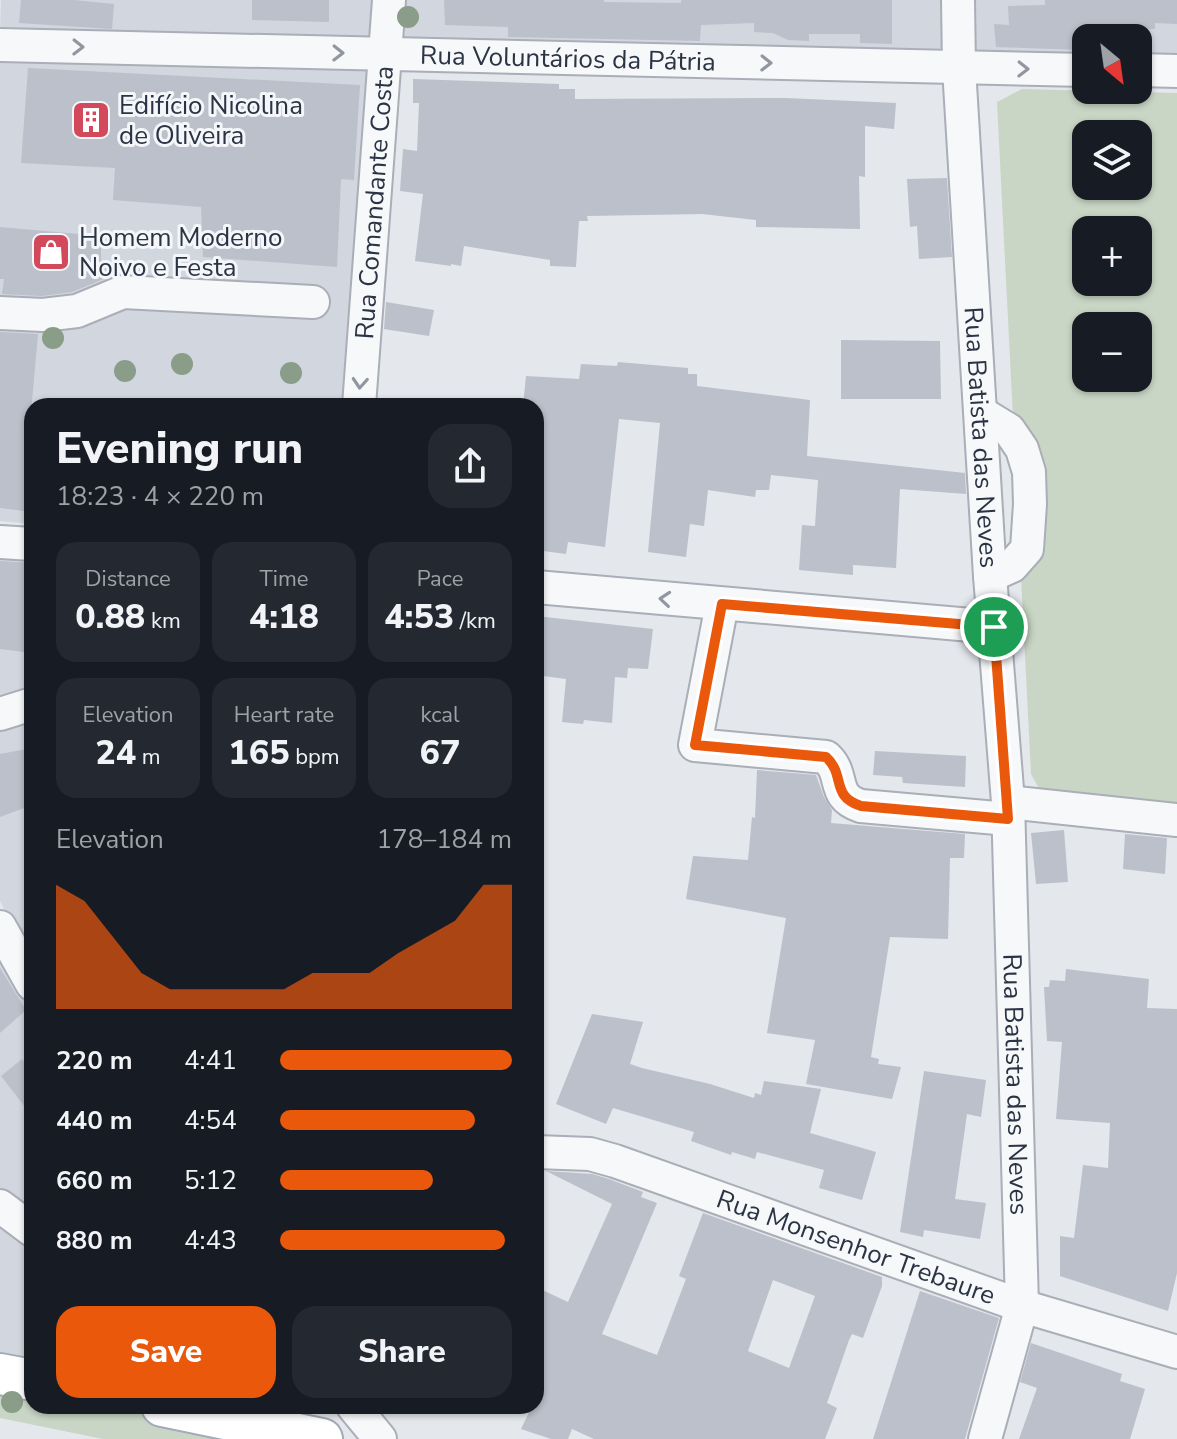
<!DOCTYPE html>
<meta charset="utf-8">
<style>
body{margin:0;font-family:"Nunito Sans",sans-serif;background:#242831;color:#f1f3f6;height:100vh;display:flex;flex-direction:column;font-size:30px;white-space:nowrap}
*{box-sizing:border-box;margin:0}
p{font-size:26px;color:#9ea1a6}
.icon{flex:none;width:44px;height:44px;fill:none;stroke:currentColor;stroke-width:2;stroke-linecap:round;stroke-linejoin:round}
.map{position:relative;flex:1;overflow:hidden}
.details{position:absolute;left:24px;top:398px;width:520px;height:1016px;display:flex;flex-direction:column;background:#171b24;border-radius:24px;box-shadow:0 2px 6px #0004}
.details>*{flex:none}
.needle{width:52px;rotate:151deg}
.buttons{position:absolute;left:1072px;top:24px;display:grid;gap:16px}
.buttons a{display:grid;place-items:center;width:80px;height:80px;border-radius:16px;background:#171b24;box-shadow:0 2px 6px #0004;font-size:40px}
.pin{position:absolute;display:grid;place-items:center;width:68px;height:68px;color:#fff;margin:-34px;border:4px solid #fff;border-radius:50%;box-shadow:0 2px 8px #0007}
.round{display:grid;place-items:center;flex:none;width:84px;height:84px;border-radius:24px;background:#242831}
.head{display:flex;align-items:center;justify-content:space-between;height:136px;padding:0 32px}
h1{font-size:44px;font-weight:800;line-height:60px}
.figures{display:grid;grid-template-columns:repeat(3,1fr);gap:12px;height:136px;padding:8px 32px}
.figures div{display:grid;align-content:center;border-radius:20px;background:#242831;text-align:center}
.figures b{font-size:34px;font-weight:800}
.figures small{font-size:22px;font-weight:400}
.figures p{font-size:22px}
.chart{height:224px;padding:16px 32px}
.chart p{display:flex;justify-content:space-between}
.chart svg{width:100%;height:144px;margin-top:8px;fill:#ea580c;opacity:.7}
.action{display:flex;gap:16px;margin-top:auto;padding:16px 32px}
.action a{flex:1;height:92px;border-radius:24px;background:#ea580c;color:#fff;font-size:32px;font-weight:800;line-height:92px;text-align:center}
.action a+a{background:#242831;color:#f1f3f6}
ul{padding:0 32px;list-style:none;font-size:26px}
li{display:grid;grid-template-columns:128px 96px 1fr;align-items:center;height:60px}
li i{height:20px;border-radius:10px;background:#ea580c}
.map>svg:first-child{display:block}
</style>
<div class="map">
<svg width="1177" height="1439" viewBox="0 0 1177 1439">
<rect width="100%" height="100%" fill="#e4e7ec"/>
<path fill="#d2d6de" d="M1,0h376l-2,42 -375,-9z
M397,0h547l2,52 -552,-9z
M966,0h211v62l-39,-2v-22h-52v20l-119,-5z
M0,54l371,6 -26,346h-313v118l-32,-3z
M0,548l32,3v411l-32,-61z
M0,949l32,56v221l-32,-26z
M0,1222l32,24v118l-32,-7z"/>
<path fill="#c9d6c5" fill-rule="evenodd" d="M1022,89l155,4v711l-137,-14 -9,-16 -34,-672zM1086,134h52v52h-52zM1086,230h52v52h-52zM1086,326h52v52h-52z
M0,1386l32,6v14h68l115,23 9,10h-121l-103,-21z"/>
<path fill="#bbc0ca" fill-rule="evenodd" d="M21,0h53l40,4 -2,25 -93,-6z
M252,0h77v22l-77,-2z
M444,0h160v2l77,1v-3h211v44l-32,-1v-9h-51v7l-21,-1 -15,-7 -19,-1v-9l-53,2 -1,16 -192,-4v-10l-63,-2z
M1045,0h132v24l-22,-1v6l-70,1 -1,20 -88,-3 -2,-23 15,1 -1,-19 37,-1z
M28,68l332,17 -6,95 -13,-1 -4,88 -134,-10 -2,-50 -88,-7 2,-32 -94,-5z
M413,79l146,5v5h16v10l211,-1 110,5 -2,26 -29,-3v51l-6,-1 1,53 -104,-2v-7l-54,-6 -115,2 1,5h-9l-3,46 -26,-1v-6l-86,-14 -3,20 -10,-2v2l-36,-5 8,-67 -23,-3 3,-42 14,2 2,-48h-6z
M947,178l5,79 -33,2 -2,-33 -7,1 -3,-48z
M0,227l101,9v32l41,2v4h-26l-44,18 -30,4 -40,-2 2,-15h-4z
M386,302l48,8 -5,26 -45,-7z
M0,332l38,2 -8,89h2v89l-32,-4z
M841,340l99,1 1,58h-100z
M618,362l70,6v6h9v12l113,14 -3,56 158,17 1,21 -66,-5 -4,79 -43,-3v10l-54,-5 3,-45 13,1 3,-46 -47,-5 -2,15h-13l-1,7 -47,-7 -4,36 -14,-2 -4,33 -38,-5 12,-129 -41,-4 -14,128 -37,-5 -2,12 -30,-4v-144h-13l3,-30 53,3 2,-15 36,2z
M0,561l32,2v90l-32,-4z
M536,616l117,13 -5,40 -20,-1 -1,10 -12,-1 -3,46 -28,-3 -1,4 -21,-2 4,-43 -30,-4z
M32,748v57l-32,12v-63z
M875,751l91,5 -1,31 -62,-4 -1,-6 -29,-2z
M757,770l59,5 8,22 8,13 -1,13 134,11 -1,24h-14l-2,81 -58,-2 -19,120 8,2 -1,5 23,3 -9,32 -86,-15 9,-44 -48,-7 19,-115 -100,-19 7,-43 55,4 4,-43 3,1z
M1064,830l4,52 -32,2 -5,-51z
M1125,834l42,4 -2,36 -42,-5z
M0,968l26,42 -26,23z
M1066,969l83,10 -2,29 30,1v264l-9,38 -108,-35v-40l14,2 9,-73 25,3 2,-45 -54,-4 6,-77 -15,-1 -3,-54h5l1,-7 15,1z
M592,1014l51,8 -13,42 12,4 68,16 44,14 1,-5 6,2 3,-14 57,8 -11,44 66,19 -14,48 -43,-12 5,-18 -67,-18 -2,7 -23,-7 -1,3 -40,-14 3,-9 -81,-24 -7,16 -50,-20z
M22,1059l10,14v43l-31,-40z
M924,1071l62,9 -5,37 -14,-3 -12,85 31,4 -6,36 -56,-9 -1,7 -23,-5z
M546,1171l46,3 17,5 34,13 -2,5 16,6 -55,131 55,21 29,-76 -7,-3 24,-63 179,64v9l-19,52 -11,-4 -3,6 -22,63 10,5 -12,31h-231l-22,-10 -4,10h-17l-30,-10 11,-23h4v-119l32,15 44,-98zM773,1280l42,16 -26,72 -41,-17z
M920,1291l79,27 -34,121h-92z
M1031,1343l91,31 -2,7 25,8 -15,50h-111l18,-51 -17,-6z"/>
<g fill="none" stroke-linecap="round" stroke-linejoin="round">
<g stroke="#a9aeb7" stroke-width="36">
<g id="minor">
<path id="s1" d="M958,0l1,68 31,508 18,226 14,504 -37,133"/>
<path id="s2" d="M0,45l1086,25"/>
<path d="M1138,70l39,1"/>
<path d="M0,313l43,2 34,-4 46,-19 190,10"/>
<path id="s3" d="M359,406l30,-406"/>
<path d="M981,413l28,17 13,19 7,23 1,32 -3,45 -15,17 -22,10"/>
<path d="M0,542l32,2"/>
<path d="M536,587l458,40"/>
<path d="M722,604l-27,141 131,12c20,18 4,39 35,49l147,13"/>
<path d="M0,714l32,-10"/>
<path d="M1008,802l169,18"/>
<path d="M0,927l32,57"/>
<path id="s4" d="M536,1152l54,2 25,7 407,145 155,46"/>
<path d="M0,1206l32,24"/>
<path d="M353,1406l27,33"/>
</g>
</g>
<g stroke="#a3abb8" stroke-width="44">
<path id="major" d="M0,1374l32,6
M162,1406l160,33"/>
</g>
<use href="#minor" stroke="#f7f8fa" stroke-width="32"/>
<use href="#major" stroke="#fff" stroke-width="40"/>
</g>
<g fill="#899d89">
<circle cx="408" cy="17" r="11"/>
<circle cx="53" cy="338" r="11"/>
<circle cx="182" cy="364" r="11"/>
<circle cx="125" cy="371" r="11"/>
<circle cx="291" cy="373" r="11"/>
<circle cx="12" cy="1402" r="11"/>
</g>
<defs><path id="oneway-chevron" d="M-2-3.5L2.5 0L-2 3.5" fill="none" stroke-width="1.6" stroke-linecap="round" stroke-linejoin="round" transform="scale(2)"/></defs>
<g stroke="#9196a0">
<use href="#oneway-chevron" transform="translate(78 47) rotate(1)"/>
<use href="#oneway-chevron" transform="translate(338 53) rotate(1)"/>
<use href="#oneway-chevron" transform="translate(766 63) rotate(1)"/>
<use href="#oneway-chevron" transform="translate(1023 69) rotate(1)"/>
<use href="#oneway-chevron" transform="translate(360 383) rotate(94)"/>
<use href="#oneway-chevron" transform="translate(665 599) rotate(-175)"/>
</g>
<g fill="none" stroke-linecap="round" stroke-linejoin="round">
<g stroke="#fff" stroke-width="16">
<path id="route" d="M722,604l272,23 14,192 -147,-13c-31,-10 -15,-31 -35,-49l-131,-12z"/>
</g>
<use href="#route" stroke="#ea580c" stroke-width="10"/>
</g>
<defs>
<g id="building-square" transform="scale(2)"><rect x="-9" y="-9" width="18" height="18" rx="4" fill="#d1495b" stroke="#f4f6f9"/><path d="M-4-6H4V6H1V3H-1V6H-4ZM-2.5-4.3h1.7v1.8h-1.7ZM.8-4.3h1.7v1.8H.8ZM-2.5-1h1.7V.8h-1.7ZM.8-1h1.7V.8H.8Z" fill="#fff"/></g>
<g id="shop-square" transform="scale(2)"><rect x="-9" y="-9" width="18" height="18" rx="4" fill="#d1495b" stroke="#f4f6f9"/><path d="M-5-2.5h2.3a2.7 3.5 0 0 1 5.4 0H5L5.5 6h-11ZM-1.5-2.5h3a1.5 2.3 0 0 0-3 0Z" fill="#fff"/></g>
</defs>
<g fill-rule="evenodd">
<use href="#building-square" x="91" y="120"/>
<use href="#shop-square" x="51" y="252"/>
</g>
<g text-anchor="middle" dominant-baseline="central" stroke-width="6" stroke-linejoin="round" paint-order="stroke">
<g font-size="26" fill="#2b3445" stroke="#f4f6f9">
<text stroke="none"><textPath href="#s2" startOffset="568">Rua Voluntários da Pátria</textPath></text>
<text stroke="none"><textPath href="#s3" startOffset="204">Rua Comandante Costa</textPath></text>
<text stroke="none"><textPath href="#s1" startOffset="438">Rua Batista das Neves</textPath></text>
<text stroke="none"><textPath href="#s1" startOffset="1086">Rua Batista das Neves</textPath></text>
<text stroke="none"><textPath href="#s4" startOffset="336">Rua Monsenhor Trebaure</textPath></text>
</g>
<g font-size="26" fill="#2b3445" stroke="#f4f6f9" text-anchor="start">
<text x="119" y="105">Edifício Nicolina<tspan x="119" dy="30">de Oliveira</tspan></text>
<text x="79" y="237">Homem Moderno<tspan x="79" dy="30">Noivo e Festa</tspan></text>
</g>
</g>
</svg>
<div class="buttons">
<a><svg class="needle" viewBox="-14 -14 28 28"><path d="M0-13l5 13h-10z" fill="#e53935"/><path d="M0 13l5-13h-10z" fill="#9ea1a6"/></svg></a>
<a><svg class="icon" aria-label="layers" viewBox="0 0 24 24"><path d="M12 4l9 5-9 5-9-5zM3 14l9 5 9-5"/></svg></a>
<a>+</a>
<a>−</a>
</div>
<div class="pin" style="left:994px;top:627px;background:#1e9e55"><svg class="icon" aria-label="arrive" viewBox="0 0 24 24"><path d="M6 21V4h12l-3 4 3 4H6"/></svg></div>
<section class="details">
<div class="head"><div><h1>Evening run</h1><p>18:23 · 4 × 220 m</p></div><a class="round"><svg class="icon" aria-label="share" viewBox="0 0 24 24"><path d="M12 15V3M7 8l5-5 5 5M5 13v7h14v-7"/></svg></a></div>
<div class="figures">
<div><p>Distance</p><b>0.88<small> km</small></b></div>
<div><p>Time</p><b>4:18</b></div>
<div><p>Pace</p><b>4:53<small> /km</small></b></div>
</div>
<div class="figures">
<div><p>Elevation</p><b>24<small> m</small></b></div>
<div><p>Heart rate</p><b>165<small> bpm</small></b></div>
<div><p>kcal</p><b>67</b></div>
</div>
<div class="chart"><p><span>Elevation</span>178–184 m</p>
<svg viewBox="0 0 160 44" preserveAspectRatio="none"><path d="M0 44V6L10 11L20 22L30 33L40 38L50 38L60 38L70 38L80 38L90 33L100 33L110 33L120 27L130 22L140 17L150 6L160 6V44z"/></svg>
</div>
<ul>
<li><b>220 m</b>4:41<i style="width:100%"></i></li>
<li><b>440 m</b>4:54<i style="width:84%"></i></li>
<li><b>660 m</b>5:12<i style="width:66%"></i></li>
<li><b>880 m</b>4:43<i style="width:97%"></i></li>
</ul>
<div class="action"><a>Save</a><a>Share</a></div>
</section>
</div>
